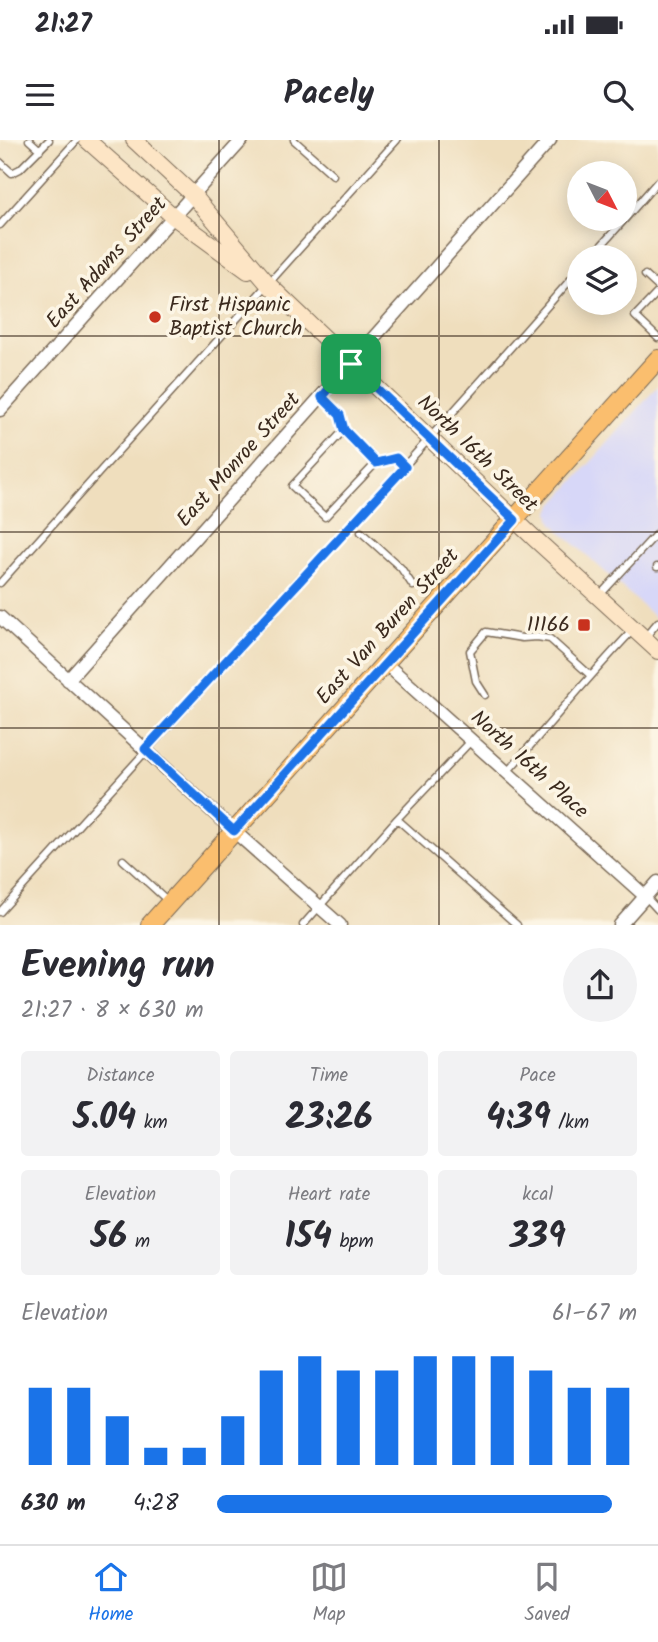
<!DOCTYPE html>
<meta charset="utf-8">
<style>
body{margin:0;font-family:Kalam,sans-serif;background:#f2f2f3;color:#2b2b33;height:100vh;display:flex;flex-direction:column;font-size:26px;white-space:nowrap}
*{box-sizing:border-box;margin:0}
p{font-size:23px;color:#7c7c81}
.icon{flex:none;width:38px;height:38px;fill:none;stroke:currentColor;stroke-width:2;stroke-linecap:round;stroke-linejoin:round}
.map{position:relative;height:785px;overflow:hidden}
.details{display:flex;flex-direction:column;background:#fff;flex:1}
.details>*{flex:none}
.needle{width:46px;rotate:132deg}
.fabs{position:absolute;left:567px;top:21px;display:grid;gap:14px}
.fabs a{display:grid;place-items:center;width:70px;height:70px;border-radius:50%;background:#fff;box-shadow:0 4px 18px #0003;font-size:35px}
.pin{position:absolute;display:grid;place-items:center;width:60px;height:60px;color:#fff;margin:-30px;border-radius:14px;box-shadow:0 4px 10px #0006}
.round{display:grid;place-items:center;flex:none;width:74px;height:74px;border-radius:37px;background:#f2f2f3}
.head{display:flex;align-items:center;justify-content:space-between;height:119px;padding:0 21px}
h1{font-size:38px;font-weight:700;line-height:52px}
.metrics{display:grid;grid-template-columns:repeat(3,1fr);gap:10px;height:119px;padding:7px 21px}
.metrics div{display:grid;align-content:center;border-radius:7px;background:#f2f2f3;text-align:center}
.metrics b{font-size:35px;font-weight:700}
.metrics small{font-size:19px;font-weight:400}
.metrics p{font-size:19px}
.chart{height:196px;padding:14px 21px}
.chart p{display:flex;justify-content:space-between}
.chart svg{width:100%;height:126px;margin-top:7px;stroke:#1a73e8;stroke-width:6}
ul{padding:0 21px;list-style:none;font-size:23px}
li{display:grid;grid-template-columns:112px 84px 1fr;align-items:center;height:52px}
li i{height:18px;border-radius:9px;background:#1a73e8}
.status{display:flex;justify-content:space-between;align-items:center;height:49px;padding:0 35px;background:#fff;direction:ltr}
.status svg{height:19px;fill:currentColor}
header{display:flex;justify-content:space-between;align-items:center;height:91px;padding:0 21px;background:#fff;font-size:32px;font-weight:700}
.tabs{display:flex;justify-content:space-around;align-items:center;height:98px;border-top:2px solid #e1e1e2;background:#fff;font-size:19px;color:#7c7c81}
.tabs a{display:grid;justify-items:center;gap:4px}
.tabs .active{color:#1a73e8}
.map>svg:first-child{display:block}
</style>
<div class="status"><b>21:27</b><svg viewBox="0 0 49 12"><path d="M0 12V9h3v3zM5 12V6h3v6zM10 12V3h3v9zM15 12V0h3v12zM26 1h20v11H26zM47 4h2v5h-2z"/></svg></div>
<header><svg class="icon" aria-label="menu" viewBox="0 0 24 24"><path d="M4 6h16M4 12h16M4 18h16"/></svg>Pacely<svg class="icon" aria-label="search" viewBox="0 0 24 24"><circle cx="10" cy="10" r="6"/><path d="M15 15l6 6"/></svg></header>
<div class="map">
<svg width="658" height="785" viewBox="0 0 658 785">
<rect width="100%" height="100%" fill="#fcf5e5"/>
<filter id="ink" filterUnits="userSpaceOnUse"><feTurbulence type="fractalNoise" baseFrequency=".0143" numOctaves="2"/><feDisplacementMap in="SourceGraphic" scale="14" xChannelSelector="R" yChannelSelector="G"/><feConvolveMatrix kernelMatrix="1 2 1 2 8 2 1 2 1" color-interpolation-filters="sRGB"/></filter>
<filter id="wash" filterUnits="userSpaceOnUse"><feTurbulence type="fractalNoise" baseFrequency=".00686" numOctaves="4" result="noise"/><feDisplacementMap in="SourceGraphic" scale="28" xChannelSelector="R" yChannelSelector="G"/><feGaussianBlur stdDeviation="1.57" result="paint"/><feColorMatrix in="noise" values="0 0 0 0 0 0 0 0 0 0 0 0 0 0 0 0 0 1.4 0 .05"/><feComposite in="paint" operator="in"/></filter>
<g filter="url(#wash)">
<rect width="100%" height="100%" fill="#efdebd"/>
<path fill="#d7d7f8" d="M658,246v234l-100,-91 -6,-7 -2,-10 3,-7z"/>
</g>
<g filter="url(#ink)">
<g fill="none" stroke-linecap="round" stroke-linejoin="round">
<g stroke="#7a6956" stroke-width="9">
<path id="service" d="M29,0l11,10
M294,0l39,35
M0,22l12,11 8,-4 29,-29
M625,79l33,-38
M0,85l77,-85
M591,117l34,-38
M645,135l13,12
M658,152l-23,24 23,22
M322,257l18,18 4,15 32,33
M344,290l-52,56 33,31 51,-54 20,-5 9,9
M361,392l40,36 12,18
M657,427h1
M0,443l397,-443
M600,455l58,-63
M646,496l12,-14
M485,555l-9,-14 -6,-30 16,-19 36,6 15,-1 13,2 40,36
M508,631c42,-47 81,-95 125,-141
M397,679l120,106
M123,720l45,41
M645,756l13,14
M0,772c193,-214 389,-425 579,-642
M303,785l94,-106 74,-78"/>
</g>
<g stroke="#7a6956" stroke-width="15">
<path id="minor" d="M0,270l242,-270
M0,477l234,214 106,94
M386,524l259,232
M68,540l482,-540
M620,785l38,-43"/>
</g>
<g stroke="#7a6956" stroke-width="18">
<path id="secondary" d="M87,0l87,77 74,54
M134,0l59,55 76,90 264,252 125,114"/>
</g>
<g stroke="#7a6956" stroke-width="20">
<path id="primary" d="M150,785l508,-566"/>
</g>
<use href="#service" stroke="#fff" stroke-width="6"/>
<use href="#minor" stroke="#fff" stroke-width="12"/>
<use href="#secondary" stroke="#fde5c5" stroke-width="16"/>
<use href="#primary" stroke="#fabe6e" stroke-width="18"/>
</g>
</g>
<g fill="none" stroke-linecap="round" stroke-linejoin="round" filter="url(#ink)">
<g stroke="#fff" stroke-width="14">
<path id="route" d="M351,224l164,156 -281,311 -89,-82 260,-282 -9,-9 -20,5 -32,-33 -4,-15 -18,-18z"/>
</g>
<use href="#route" stroke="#1a73e8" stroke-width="9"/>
</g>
<path fill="none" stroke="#3b2a1e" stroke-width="2" stroke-opacity="0.55" d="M219,0v785M439,0v785M0,196h658M0,392h658M0,588h658"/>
<g fill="#c8321e" stroke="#fcf5e5" stroke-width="2.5">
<circle cx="155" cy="177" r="7"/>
<rect x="577" y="478" width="14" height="14" rx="3.5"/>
</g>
<g text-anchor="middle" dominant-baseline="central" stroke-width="7" stroke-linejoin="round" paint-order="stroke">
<g font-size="21" fill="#3b2a1e" stroke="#fcf5e5">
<text transform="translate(107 123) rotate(-48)">East Adams Street</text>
<text transform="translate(477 314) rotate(44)">North 16th Street</text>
<text transform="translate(239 320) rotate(-48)">East Monroe Street</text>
<text transform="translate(388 487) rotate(-48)">East Van Buren Street</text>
<text transform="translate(529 625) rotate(42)">North 16th Place</text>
</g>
<g font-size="21" fill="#3b2a1e" stroke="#fcf5e5" text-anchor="start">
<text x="169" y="165">First Hispanic<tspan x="169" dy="24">Baptist Church</tspan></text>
<text x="570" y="485" text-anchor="end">11166</text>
</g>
</g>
</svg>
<div class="fabs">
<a><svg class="needle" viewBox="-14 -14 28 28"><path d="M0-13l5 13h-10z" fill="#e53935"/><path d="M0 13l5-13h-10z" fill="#7c7c81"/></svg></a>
<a><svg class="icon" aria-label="layers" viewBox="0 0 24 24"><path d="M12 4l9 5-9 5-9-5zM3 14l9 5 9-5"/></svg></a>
</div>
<div class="pin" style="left:351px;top:224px;background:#1e9e55"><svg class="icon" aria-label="arrive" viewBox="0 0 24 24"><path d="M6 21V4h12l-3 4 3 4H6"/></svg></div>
</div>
<section class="details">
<div class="head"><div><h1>Evening run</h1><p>21:27 · 8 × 630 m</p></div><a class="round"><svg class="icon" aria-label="share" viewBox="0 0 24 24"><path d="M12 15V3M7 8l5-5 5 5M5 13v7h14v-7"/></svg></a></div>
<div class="metrics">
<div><p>Distance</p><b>5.04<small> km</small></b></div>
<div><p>Time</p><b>23:26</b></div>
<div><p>Pace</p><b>4:39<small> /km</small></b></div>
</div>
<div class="metrics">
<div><p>Elevation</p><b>56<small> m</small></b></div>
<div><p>Heart rate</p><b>154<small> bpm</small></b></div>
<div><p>kcal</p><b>339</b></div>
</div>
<div class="chart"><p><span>Elevation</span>61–67 m</p>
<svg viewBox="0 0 160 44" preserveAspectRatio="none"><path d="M5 44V17M15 44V17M25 44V27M35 44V38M45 44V38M55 44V27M65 44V11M75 44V6M85 44V11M95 44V11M105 44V6M115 44V6M125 44V6M135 44V11M145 44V17M155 44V17"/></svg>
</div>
<ul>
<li><b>630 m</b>4:28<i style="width:94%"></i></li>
</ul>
</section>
<nav class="tabs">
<a class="active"><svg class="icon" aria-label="home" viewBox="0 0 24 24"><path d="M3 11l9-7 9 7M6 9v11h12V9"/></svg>Home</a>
<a><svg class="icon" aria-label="map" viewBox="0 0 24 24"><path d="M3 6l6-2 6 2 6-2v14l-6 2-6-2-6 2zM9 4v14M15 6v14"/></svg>Map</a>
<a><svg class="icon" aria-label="saved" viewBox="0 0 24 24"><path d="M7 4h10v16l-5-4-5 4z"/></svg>Saved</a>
</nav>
